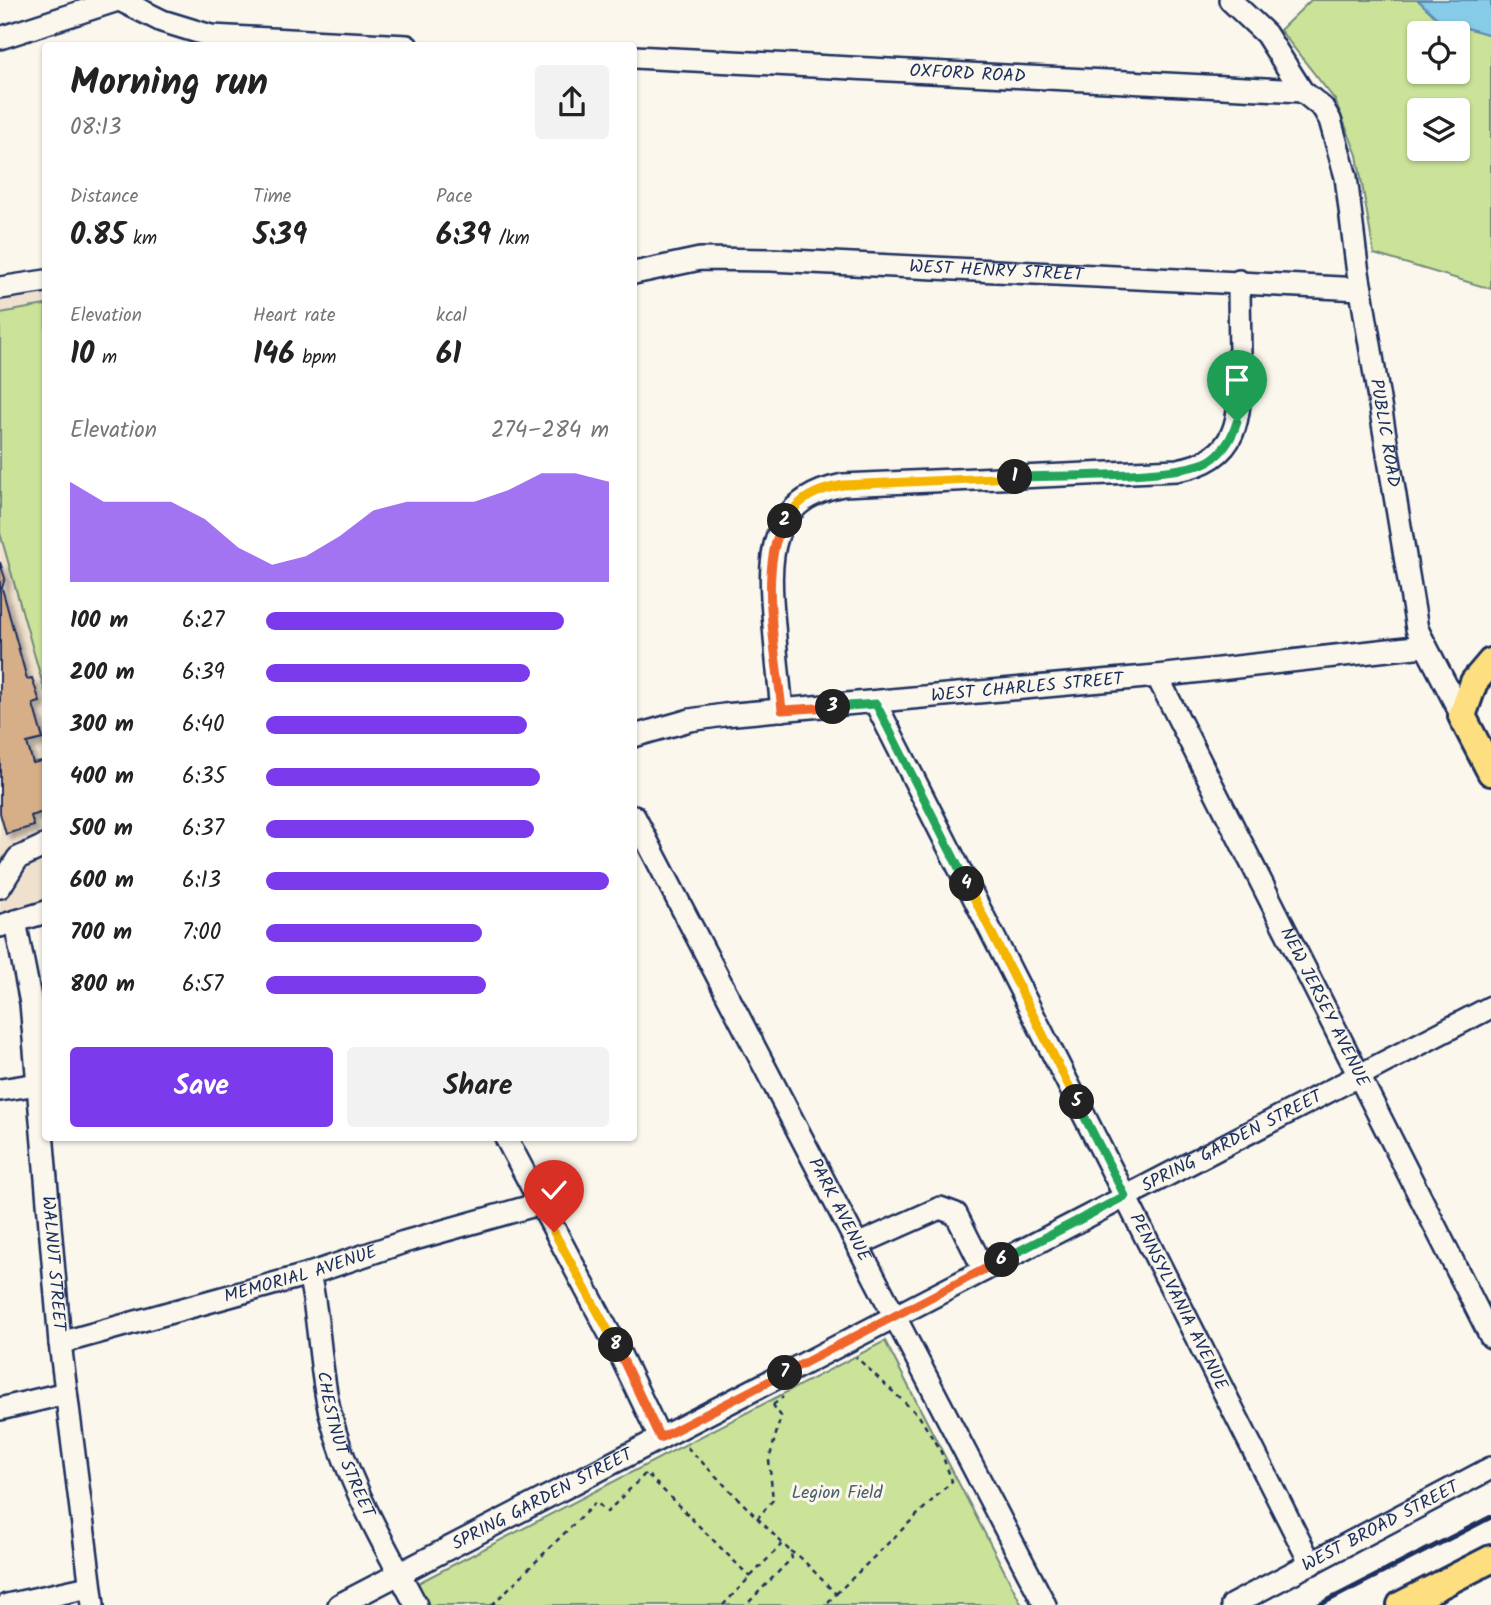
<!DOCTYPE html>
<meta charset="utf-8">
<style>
body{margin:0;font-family:Kalam,sans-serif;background:#f2f2f2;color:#222;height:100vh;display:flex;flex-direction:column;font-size:26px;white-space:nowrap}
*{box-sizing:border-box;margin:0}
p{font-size:23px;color:#767676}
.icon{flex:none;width:38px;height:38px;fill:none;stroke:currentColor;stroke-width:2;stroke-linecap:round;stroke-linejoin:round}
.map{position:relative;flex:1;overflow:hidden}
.drawer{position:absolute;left:42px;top:42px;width:595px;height:1099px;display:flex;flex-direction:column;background:#fff;border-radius:7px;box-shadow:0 2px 5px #0004}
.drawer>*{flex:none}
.fabs{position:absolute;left:1407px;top:21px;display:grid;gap:14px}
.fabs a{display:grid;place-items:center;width:63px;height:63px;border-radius:7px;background:#fff;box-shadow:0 2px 5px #0004;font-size:35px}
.pin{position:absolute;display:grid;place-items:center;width:60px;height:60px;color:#fff;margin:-72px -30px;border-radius:50% 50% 50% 0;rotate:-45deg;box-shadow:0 0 7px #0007}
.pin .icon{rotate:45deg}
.km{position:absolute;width:35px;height:35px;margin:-18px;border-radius:50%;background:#222;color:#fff;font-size:19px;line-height:35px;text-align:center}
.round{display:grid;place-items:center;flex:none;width:74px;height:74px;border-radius:7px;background:#f2f2f2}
.head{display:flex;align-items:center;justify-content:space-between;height:119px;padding:0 28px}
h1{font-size:38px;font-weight:700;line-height:52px}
.figures{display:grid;grid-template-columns:repeat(3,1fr);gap:10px;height:119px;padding:7px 28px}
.figures div{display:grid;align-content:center}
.figures b{font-size:30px;font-weight:700}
.figures small{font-size:19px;font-weight:400}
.figures p{font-size:19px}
.chart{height:196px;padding:14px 28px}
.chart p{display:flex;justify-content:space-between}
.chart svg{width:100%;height:126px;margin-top:7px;fill:#7c3aed;opacity:.7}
.cta{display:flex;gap:14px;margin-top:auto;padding:14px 28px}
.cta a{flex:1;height:80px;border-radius:7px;background:#7c3aed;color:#fff;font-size:28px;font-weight:700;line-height:80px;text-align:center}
.cta a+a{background:#f2f2f2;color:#222}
ul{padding:0 28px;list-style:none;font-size:23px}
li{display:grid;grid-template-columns:112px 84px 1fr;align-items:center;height:52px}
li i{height:18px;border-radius:9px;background:#7c3aed}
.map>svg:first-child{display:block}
</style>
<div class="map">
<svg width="1491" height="1605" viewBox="0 0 1491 1605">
<defs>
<filter id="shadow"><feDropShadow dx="5.5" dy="5.5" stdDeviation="2" flood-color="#0004"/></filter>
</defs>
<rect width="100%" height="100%" fill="#fbf7ec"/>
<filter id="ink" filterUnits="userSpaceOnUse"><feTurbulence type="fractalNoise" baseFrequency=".0143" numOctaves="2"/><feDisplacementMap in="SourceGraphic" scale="14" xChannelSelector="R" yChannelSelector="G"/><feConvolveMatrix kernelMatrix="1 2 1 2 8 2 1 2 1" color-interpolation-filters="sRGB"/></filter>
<g filter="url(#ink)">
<path fill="#f0e1ce" d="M45,282v630l-45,14v-634z"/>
<path fill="#cae398" stroke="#72897b" stroke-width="2" fill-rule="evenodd" d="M1311,0h107l21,20 52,15v254l-117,-35 -17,-99 -22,-55 -55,-70zM1419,33h39v39h-39zM1419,110h39v39h-39z
M45,305h1l-1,387 -45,-159v-220z
M885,1341l137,264h-594l-10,-22z"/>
<path fill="#86cbe7" stroke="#5b8db0" stroke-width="2" d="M1418,0h73v35l-52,-15z"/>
<path fill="#d6ae87" stroke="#1b2f5e" stroke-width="2" filter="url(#shadow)" d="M0,562l5,16 -3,10 25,91 5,-1 8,24 -7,2 10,35 -16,4 6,20 13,-3v51l-15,5 3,10 -28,8 -6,-21z"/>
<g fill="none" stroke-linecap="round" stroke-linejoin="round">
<g stroke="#1b2f5e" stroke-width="26">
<g id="minor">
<path d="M120,0l42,21 49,15 196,10"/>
<path id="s1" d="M1230,0l36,34 36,57 21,17 7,12 16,57 11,89 60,363 45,87"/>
<path d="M0,38l118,-38"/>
<path id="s2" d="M634,57l668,34"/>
<path id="s3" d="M634,273l66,-14 71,1 590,29"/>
<path d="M0,288l46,-7"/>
<path id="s4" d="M1157,676l334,661"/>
<path id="s5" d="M876,704l435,860"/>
<path d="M782,710c-3,-28 -6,-57 -8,-85 -6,-65 -8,-125 69,-140l334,-15c64,-11 63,-53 63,-107 0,-27 -1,-55 -1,-82"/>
<path id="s6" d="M634,736l56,-16 34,-5 433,-39 267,-30"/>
<path id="s7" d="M634,816l411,789"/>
<path d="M0,887l18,-29 28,-13"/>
<path id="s8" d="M15,921l16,82 29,340 33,262"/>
<path d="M0,926l46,-14"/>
<path d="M0,1090l38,-6"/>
<path d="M506,1138l111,210 43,90"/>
<path d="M857,1245l83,-37 16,6 28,56"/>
<path id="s9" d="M309,1274c11,46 10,93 21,139 16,67 54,131 86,192"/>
<path id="s10" d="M60,1343l249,-69 95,-32 135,-38"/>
<path d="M0,1409l66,-16"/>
<path d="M7,1605l82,-18"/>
<path id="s11" d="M339,1605l1152,-598"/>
<path id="s12" d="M1232,1605l259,-137"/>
</g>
</g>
<g stroke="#1b2f5e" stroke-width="32">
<path id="major" d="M1491,662l-17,20 -12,34 29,56
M1401,1605l90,-46"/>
</g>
<path stroke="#1b2f5e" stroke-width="2.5" stroke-dasharray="5 5" stroke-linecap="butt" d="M773,1405l10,-8
M687,1447l103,104 2,7 -46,47
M757,1519l16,-19 -4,-40 12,-44 -8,-11
M790,1551l10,6 36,37 -11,11
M836,1594l116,-113 -11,-29 -22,-36 -63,-59
M492,1605l104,-103 11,10 39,-39 104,104
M723,1605l59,-61"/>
<use href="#minor" stroke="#fbf7ec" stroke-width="21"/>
<use href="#major" stroke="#fddf80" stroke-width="26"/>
<path stroke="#1b2f5e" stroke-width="5" d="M1319,1605l172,-88"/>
</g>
</g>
<g fill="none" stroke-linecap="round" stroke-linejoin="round" filter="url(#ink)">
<g stroke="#fff" stroke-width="14">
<path id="split-1" d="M1015,477c43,-2 162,1 194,-16 15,-9 23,-23 28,-39"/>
</g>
<g stroke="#fff" stroke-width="14">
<path id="split-2" d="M785,521c14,-23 31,-31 58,-36l172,-8"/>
</g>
<g stroke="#fff" stroke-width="14">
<path id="split-3" d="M785,521c-28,44 -8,138 -3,189l51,-3"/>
</g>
<g stroke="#fff" stroke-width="14">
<path id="split-4" d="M833,707l43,-3 91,180"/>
</g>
<g stroke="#fff" stroke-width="14">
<path id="split-5" d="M967,884l110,218"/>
</g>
<g stroke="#fff" stroke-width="14">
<path id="split-6" d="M1002,1260l123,-64 -48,-94"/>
</g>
<g stroke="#fff" stroke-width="14">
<path id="split-7" d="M785,1373l217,-113"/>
</g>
<g stroke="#fff" stroke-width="14">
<path id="split-8" d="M616,1345l44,93 125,-65"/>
</g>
<g stroke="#fff" stroke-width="14">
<path id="split-9" d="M554,1232l62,113"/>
</g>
<use href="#split-1" stroke="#22a559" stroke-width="9"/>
<use href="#split-2" stroke="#f5b400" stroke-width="9"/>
<use href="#split-3" stroke="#f0652b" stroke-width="9"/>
<use href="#split-4" stroke="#22a559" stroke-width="9"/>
<use href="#split-5" stroke="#f5b400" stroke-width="9"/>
<use href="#split-6" stroke="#22a559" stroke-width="9"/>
<use href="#split-7" stroke="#f0652b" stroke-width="9"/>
<use href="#split-8" stroke="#f0652b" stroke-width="9"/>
<use href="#split-9" stroke="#f5b400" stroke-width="9"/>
</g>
<g text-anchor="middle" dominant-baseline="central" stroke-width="6" stroke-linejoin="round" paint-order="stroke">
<g font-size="18" fill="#1b2f5e" stroke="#fbf7ec">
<text stroke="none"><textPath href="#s2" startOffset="334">OXFORD ROAD</textPath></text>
<text stroke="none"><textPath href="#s3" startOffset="364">WEST HENRY STREET</textPath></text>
<text stroke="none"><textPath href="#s1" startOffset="476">PUBLIC ROAD</textPath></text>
<text stroke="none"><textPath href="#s6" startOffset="397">WEST CHARLES STREET</textPath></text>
<text stroke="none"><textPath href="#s4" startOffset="371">NEW JERSEY AVENUE</textPath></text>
<text stroke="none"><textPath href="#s11" startOffset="1006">SPRING GARDEN STREET</textPath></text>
<text stroke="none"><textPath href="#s7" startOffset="444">PARK AVENUE</textPath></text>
<text stroke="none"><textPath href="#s8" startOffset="345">WALNUT STREET</textPath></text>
<text stroke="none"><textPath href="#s10" startOffset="250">MEMORIAL AVENUE</textPath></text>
<text stroke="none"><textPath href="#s5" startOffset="670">PENNSYLVANIA AVENUE</textPath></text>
<text stroke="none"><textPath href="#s9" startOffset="175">CHESTNUT STREET</textPath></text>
<text stroke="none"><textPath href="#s11" startOffset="229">SPRING GARDEN STREET</textPath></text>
<text stroke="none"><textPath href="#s12" startOffset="168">WEST BROAD STREET</textPath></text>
</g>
<g font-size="18" fill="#475c6c" stroke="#fbf7ec">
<text x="837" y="1493">Legion Field</text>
</g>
</g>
</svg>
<div class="fabs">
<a><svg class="icon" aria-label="locate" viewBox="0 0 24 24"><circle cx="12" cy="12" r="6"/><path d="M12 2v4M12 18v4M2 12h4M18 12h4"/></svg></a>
<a><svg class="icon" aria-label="layers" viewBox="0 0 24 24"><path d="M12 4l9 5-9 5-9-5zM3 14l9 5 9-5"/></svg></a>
</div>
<div class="pin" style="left:1237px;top:422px;background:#1e9e55"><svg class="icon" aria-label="arrive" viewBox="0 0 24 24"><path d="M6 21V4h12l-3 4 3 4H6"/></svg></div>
<div class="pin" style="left:554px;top:1232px;background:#d93025"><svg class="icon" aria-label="check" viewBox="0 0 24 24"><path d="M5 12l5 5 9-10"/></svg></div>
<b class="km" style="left:1015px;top:477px">1</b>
<b class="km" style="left:785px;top:521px">2</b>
<b class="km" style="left:833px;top:707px">3</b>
<b class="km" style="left:967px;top:884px">4</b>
<b class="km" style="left:1077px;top:1102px">5</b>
<b class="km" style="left:1002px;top:1260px">6</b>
<b class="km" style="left:785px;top:1373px">7</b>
<b class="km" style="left:616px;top:1345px">8</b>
<section class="drawer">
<div class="head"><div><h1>Morning run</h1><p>08:13</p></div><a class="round"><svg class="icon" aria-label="share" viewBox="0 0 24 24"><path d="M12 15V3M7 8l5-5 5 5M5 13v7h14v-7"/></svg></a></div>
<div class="figures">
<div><p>Distance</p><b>0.85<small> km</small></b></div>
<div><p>Time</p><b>5:39</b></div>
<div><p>Pace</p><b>6:39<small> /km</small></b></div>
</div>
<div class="figures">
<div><p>Elevation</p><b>10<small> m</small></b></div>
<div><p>Heart rate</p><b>146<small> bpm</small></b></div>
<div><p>kcal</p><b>61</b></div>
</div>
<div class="chart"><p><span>Elevation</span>274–284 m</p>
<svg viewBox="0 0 160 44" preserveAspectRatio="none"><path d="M0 44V9L10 16L20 16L30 16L40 22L50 32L60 38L70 35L80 28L90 19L100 16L110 16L120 16L130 12L140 6L150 6L160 9V44z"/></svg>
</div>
<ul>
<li><b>100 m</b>6:27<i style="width:87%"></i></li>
<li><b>200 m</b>6:39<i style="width:77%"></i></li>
<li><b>300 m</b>6:40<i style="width:76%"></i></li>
<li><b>400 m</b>6:35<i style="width:80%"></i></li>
<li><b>500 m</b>6:37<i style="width:78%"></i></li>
<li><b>600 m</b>6:13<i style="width:100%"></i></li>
<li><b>700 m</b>7:00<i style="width:63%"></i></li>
<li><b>800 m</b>6:57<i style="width:64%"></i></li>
</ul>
<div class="cta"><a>Save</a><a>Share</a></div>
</section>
</div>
